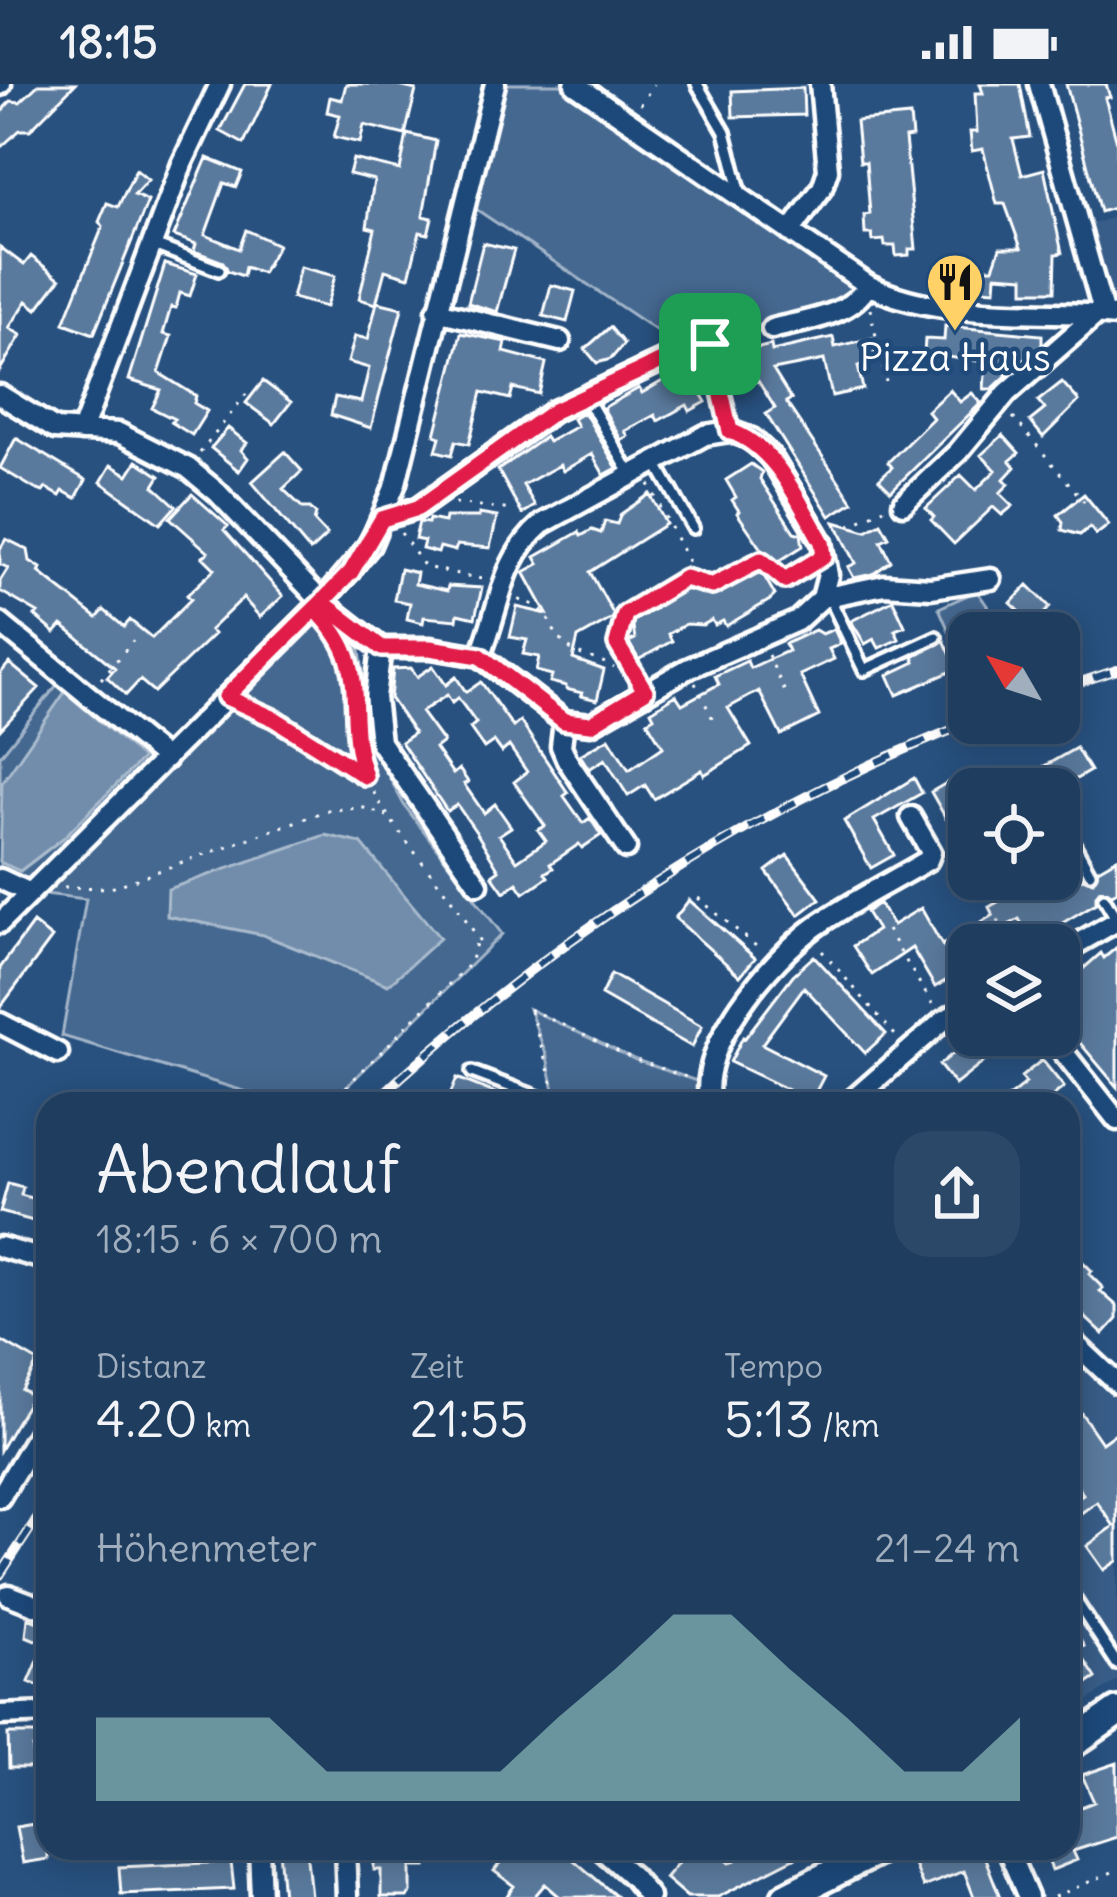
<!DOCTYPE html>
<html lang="de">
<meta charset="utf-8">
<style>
body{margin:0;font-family:Delius,sans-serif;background:#2b4868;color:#f1f3f6;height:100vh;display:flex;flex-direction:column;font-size:45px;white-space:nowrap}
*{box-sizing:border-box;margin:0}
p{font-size:39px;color:#a1aebd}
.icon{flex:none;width:66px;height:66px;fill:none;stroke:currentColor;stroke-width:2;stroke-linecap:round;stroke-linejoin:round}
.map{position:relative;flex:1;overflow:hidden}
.panel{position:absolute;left:36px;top:1008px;width:1044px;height:768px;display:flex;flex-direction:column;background:#1e3d5f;border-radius:36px;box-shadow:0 6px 30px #0003,0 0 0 3px #3c5674}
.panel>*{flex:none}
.needle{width:78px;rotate:309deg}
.tools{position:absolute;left:948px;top:528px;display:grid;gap:24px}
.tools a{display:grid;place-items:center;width:132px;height:132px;border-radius:24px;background:#1e3d5f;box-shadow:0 6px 30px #0003,0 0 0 3px #3c5674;font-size:60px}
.pin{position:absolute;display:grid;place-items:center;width:102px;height:102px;color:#fff;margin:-51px;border-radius:24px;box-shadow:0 6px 18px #0006}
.round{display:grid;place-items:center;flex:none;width:126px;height:126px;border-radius:36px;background:#2b4868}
.head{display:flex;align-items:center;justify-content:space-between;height:204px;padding:0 60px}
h1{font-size:66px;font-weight:600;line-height:90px}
.figures{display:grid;grid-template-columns:repeat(3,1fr);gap:18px;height:204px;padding:12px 60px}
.figures div{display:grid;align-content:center}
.figures b{font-size:51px;font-weight:600}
.figures small{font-size:33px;font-weight:400}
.figures p{font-size:33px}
.chart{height:336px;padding:24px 60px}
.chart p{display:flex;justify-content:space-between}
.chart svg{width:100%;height:216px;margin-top:12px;fill:#8bbbb9;opacity:.7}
.status{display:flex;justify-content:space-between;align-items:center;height:84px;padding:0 60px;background:#1e3d5f;direction:ltr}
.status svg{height:33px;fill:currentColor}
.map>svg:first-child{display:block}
</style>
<div class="status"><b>18:15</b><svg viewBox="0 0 49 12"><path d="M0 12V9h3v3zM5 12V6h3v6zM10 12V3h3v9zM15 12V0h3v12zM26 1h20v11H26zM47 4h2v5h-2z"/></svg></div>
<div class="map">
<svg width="1117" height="1813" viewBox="0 0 1117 1813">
<rect width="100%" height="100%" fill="#28517f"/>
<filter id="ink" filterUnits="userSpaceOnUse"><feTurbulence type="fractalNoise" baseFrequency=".00833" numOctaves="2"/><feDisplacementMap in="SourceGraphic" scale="24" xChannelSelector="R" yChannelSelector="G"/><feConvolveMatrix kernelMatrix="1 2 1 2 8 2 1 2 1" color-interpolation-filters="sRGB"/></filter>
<g filter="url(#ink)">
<path fill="#375d88" d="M1117,132v80l-13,-10 -19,-60z
M1068,1263l49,46v288l-49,33z"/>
<path fill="#446890" stroke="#a2b4c8" stroke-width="3" d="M495,0h80l293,201 -7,12 -89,32 -87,21 -221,-149z
M977,507l29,42h-37v44l-30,-69z
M322,518l21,22 17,27 13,95 31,59 98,129 -173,170h-42l-225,-68 24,-137 -58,-7 -28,-13v-17l20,9 43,-33 -60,-55 -3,12v-39l64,-80 103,82z
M529,925l107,51 69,24 5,20h-153l-10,-47z"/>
<path fill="#718dab" stroke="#aabbcd" stroke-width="3" d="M65,608l78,66 -80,80 -43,33 -20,-9 2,-79z
M325,751l36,8 79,95 -52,47 -125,-50 -96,-19 1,-27z"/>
<path fill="#5a7a9d" stroke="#fff" stroke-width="3" fill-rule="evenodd" d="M39,0h36l-45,46h-10l-20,18v-31l5,-10 6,-6 9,1z
M245,0h27l-28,60 -24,-13z
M346,0h45l25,6 -11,45 -41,-10 -4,18 -26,-6 6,-22 -13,-3 3,-15 12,3z
M980,0h40l10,53 -17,2 9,36 22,-6 18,84 -6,1 -1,37h-31v-14l-28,-2 -1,15 -30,-2 2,-20h26l7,-20h21l-16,-44h-8l-14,-55 -11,2 -2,-19h7l-2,-39h8z
M1066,0h40l4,13 -5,1 12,44v65l-17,5z
M803,4l1,27 -71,2 -1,-26z
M910,32l2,21 -7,1 11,111h-7v6l-13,1 -1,-10h-10l-1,-6 -11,1 -1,-7h-7l-1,-19 6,-1 -4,-52h-6l-4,-41z
M407,50l29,7 -13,75 9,2 -4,16 -8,-2 -11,45 -24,-7 -9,34 -17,-5 16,-70 -8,-2 7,-47 -25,-6 4,-15 47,11z
M207,74l35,14 -6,15 -12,-4 -19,52 34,14 7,-19 32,15 -16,28 -17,-6 -2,9 -15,-5 -5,-9 -29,-11 2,-7 -22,-8z
M136,86l12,10 -14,15 14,6 -54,133 -30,-11 39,-97 -4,-4 8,-19 11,4z
M483,159l31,7 -17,62 -29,-9z
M0,163l24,18 7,-9 29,23 -23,30 -10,-8 -18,27 12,7 -21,35z
M165,180l32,10 -7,22 -10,-3 -4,15 -5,-1 -8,27 8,2 -12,37 37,23 -2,7 13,8 -15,24 -21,-13 3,-3 -22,-11 9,-18 -32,-10z
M300,183l35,9 -9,31 -34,-9z
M551,201l24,6 -8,31 -24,-6z
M377,218l25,6 -31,120 -40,-13 4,-18 26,5 8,-34 -21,-6 7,-26 13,3z
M945,242l97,9v10l-17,15 -18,-2 -1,18 -14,13h-8l2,-27 -62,-8 1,-15 19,1z
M610,243l14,17 -13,15 -14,4 -12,-14z
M461,249l45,9 -2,10 42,11 -7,31 -26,-6 -3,11 -28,-7 -13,52 -13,-3 -4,14 -16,-4 4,-14 -5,-2z
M833,253l2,10 37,-9 5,23 -19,5 5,23 -31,7 -8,-36 -51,10 18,29 -5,3 67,100 -23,14 -64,-102 9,-6 -17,-27 -8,2 -2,-8 -4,1 -6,-23 33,-8 1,6z
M689,289l17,29 -16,9 -3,-6 -29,16 -3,-6 -30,16 3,5 -7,4 -18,-32 36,-20 3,5 29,-17 3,5z
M263,297l28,21 -17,22 -28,-21z
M1062,298l17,19 -36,36 -13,-16 15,-12 -7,-8z
M950,306l10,12 12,-9 9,10 -90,88 -12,-12 13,-12 -4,-5 45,-44 -6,-7z
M584,328l33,56 -13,7 -12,-21 -29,17 -3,-6 -37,20 12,21 -13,8 -24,-44 47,-33 3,5 29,-16 -4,-7z
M228,344l19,15 -6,7 7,8 -9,13 -28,-23z
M1003,351l16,18 -9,8 5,6 -11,12 5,5 -9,9 13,13 -11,9 -9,-8 -39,37 -23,-24 3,-3 -8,-9 35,-33 15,15 20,-20 -15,-15z
M16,354l70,42 -10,18 -13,-7 -3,5 -14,-8 -3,4 -8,-3 -35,-21z
M285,368l17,19 -19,18 20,19h7l6,6 -2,7 13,14 -17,16 -58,-69z
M137,377l23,15 -6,10 22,20 -16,18 -59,-42 10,-17 17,10z
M751,380l11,8 -2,7 34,53 7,2 2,12 -30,19 -36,-52 2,-2 -7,-11 4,-3 -10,-17z
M192,410l36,32 -4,4 59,66 -23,21 -17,-19 -33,32 4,4 -60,58 -14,-12 -14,15 -19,-18 8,-9 -53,-43 -7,8 -20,-17 3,-3 -38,-22v-10l8,-13 -8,-4v-15l6,-10 22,11 2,11 11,7 -2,4 58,46 7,-8 20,17 6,-7 22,18 39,-39 -4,-4 28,-26 -12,-12 5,-5 -38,-34z
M650,410l16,30 -76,48 25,45 -37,21 -5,21 31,11 -7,30 -16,-4 1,-3 -16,-4v-3l-16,-4 2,-7 -16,-4 3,-14 -16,-3 4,-14 -17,-3 7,-30 30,7 -23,-42 15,-8 -4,-7 44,-25 2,4 11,-6 9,3 4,-12 12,3 4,-10z
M1084,410l25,31 -13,10 -6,-8 -10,8 -18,-5 1,-8 -5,-7z
M479,430l18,3 -7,31 -33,-3 -2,6 -15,-4 -2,6 -16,-4 2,-8 -9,-2 4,-17 9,1 1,-4 15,3 1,-5h34z
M835,438l31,9 15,-8 8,14 -8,4 10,20 -18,13 -19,4 -6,-11 8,-4z
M400,485l17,4 -2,11 32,7 1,-5 34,2 -7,30 -17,-4 -1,6 -33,-3 -1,6 -16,-4 3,-16 -16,-3z
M748,485l15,5 12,21 -5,5 -44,26 -3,-5 -8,4 -3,-5 -9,5 -17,-1 -18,10 4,7 -34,19 -10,-18 7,-3 -3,-18 22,-12 -3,-5 22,-15 41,1z
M1028,501l22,22 -16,18 -23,-22z
M893,516l12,26 -10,4 4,9 -20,9 -5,-9 -9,5 -14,-23z
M834,545l7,15 -12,5 5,10 -34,16 19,41 -38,19 -22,-44 -31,17 23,38 -47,29 -2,-5 -48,29 -9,-14 -17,11 -23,-37 -16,10 -9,-14 29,-17 20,32 34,-23 -16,-26 7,-4 -3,-6 25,-16 6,9 37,-20 -4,-8 32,-15 3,7 24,-11 14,-6 -3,-7 30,-14 7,4z
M944,556l13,29 -60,26 -9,-20 27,-13 -2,-5z
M9,579l30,25 -39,42v-56z
M433,582l13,19 10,-8 10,15 15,-10 32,45 7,-6 48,72 -4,3 19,27 7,-5 11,17 -19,13 -3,-4 -29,20 3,4 -8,5 3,4 -24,16 -7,-10 -13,9 -12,-17 7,-5 -23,-38 -19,-27 -10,6 -46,-69 13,-9 -24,-35 3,-29 18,-1 6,9zM447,611l5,8 6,-5 18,25 -6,5 14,20 10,-7 8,11 7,-6 18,26 -13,10 31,44 -7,4 8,11 -29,20 -18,-26 12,-8 -16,-23 -11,9 -20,-29 4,-2 -9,-13 -6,5 -18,-26 8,-6 -22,-30z
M1076,664l14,23 -31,18h-55z
M914,694l8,15 -48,27 20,35 -23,13 -27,-47z
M955,694l14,27 -21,17 -17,-30z
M787,771l33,44 -21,16 -33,-44z
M1117,774v33l-5,3 -12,-4 -4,5v8l-64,38 -13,-22 -28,16 6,10h-54l16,28 -24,14 -23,-39 -40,27 -19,-29 24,-16 -11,-18 13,-9 14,22 28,-17 21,37 51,-30 -4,-8 50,-28h26l4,7 13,-8 11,3 5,-12z
M689,816l66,58 -15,18 -65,-58z
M33,839l19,15 -52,70v-40z
M1117,863v140l-58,-69v-28l42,-37 3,5z
M814,872l72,78 -21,19 -61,-66 -42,57 62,32 -13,25 -81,-39 13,-25 2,1 48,-63z
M611,890l91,52 -10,21 -91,-52z
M976,951h42l-63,50 -16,-20z
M1042,976l22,27 -21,17h-43l26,-21 -5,-6z
M457,994l63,25v1h-55l-16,-7z
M8,1099l15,4 -2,8 27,8v22l-48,-13z
M1079,1174l13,13 -3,3 14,14 -3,3 17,15v13l-14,15 -35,-33v-32z
M0,1256l38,22 -16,28 10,6 -32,54z
M1068,1310l34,49 15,-11v129l-13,9 -17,-24 27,-20 -17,-24 -29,20v-18l15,-10 -15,-21z
M28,1534l20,8v64l-19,-8 16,-38 -19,-8z
M1068,1537l16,25 -6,4 18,28 -28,18z
M8,1650h36v13l-11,1v20h-24z
M1117,1679v74l-44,14 4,9 -25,10 -8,-22h24v-36l26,-10 -12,-27z
M40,1739l1,4 7,-1v33l-25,4 -7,-36z
M306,1764l5,49h-28l-4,-47z
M374,1764h52v19h-15v26l-4,4h-26v-27h-7z
M511,1764h49l57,49h-57l-15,-13 -11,13h-28l8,-11 -20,-15z
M690,1764h23l17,15 29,-15h55l-96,49h-31l-22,-19z
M958,1764h23l19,49h-26l-10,-26 -41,16 -9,-22z
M231,1778l3,27 -113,5 -2,-27z"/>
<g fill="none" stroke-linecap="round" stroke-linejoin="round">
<g stroke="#fff" stroke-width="18">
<path id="lane" d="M697,0l28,48 16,62
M151,160l68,26
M586,313l45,78
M655,377l38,67
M829,513l35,73 72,-33
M1061,736l29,53
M1104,814l13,22
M472,988l85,32
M1068,1505l49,75"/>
</g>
<g stroke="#fff" stroke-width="27">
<path id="street" d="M575,0l293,201c74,37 168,23 249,31
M1039,0l65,231
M0,1l1,-1
M790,148l32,-44 6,-18 -8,-86
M437,227l123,30
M772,245c33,-9 78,-12 96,-44
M0,311l55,34 64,4 69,35 29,24 105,110 59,46h50l49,8 84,65 27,3 96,-55 110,-48 25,-23 6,-23 -6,-33 -51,-85 -19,-18 -22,-8 -25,4 -163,89c-42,36 -41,82 -62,132
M82,347l100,-267 38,-80
M903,420l55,-52 49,-59 90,-79
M382,435l36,-11 136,-97 131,-61 42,-10
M822,514l62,-13 47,3 60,-9
M0,539l166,136
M381,564l-6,49 5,45 98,142
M564,637l-3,25 6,14 59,88
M0,795l28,13
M0,839l322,-321 48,-57 26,-62 99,-399
M1059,870l58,-33
M0,939l58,30
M1050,951l67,85
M710,1020c-14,-58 60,-144 105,-177 35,-25 76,-45 113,-67l3,-8 -20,-35
M848,1020l95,-83 26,-15
M0,1163l47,13
M1068,1253l49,46
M0,1413l48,-80
M9,1511l39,15
M0,1631l48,-2
M259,1764l2,49
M345,1764l2,49
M600,1764l33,29 16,20
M1007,1764l21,49"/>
</g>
<g stroke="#fff" stroke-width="36">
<path id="secondary" d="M1068,1662l49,-34
M786,1813l97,-49"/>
</g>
<path stroke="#fff" stroke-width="3" stroke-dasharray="3 9" stroke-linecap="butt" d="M640,21l14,-21
M870,225l16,73
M714,279l11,49
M1013,333l74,88
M200,369l51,-65
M649,400l50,99
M455,419l57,7
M839,447l45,-23
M401,449l24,34 61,13
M519,516c36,8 25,27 49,47 13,11 32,11 46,21
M343,557c21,43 2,94 23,137 30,61 83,109 117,169
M768,571l17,37
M635,590l-18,-30 8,-30 60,-36 27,8 49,-27 24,21 23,-14
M101,595l32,-38
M695,599l18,36
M243,620l32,15 89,56
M64,803l47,1 217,-78 36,-2 23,8
M698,814l64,53
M998,836l14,25
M887,846l46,75
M822,867l73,84
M529,925l107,51 56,19
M530,927l24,77
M329,1020l141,-141 7,-23
M1054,1813l63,-27"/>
<use href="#lane" stroke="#1f4a7a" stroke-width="9"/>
<use href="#street" stroke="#1f4a7a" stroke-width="18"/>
<use href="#secondary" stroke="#1f4a7a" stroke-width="27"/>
<g stroke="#fff" stroke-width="10">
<path id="rail" d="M1059,605l58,-19
M372,1020c173,-162 376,-295 597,-381
M0,1491l48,-73"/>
</g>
<use href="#rail" stroke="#1f4a7a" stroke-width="6" stroke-dasharray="18" stroke-linecap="butt"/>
</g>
</g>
<g fill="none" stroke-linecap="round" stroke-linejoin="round" filter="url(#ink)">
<g stroke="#fff" stroke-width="24">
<path id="route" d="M710,260l-25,6 -131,61 -136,97 -36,11 -31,53 -36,37c61,60 26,98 50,167l-90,-57 -49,-22c32,-32 64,-64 96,-95l60,46h48l50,8 84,65 27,3 54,-33 -28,-47 8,-30 60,-36 27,8 49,-26 24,20 39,-24 -2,-14c-25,-42 -45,-94 -92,-111l-20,-87"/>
</g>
<use href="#route" stroke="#e11d48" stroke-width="15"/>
</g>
<defs>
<g id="restaurant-pin" transform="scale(3)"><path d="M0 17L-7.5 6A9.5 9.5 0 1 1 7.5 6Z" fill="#ffd166" stroke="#1f4a7a"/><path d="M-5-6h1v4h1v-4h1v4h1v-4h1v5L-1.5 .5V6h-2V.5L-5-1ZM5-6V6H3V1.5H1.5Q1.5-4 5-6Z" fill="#111"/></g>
</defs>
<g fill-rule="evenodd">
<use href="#restaurant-pin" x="955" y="198"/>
</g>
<g text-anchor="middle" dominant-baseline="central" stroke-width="9" stroke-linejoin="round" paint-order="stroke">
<g font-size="39" fill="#fff" stroke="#1f4a7a">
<text x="955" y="273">Pizza Haus</text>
</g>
</g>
</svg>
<div class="tools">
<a><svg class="needle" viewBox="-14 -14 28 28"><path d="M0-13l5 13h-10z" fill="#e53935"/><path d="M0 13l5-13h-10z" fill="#a1aebd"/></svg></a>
<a><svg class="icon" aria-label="locate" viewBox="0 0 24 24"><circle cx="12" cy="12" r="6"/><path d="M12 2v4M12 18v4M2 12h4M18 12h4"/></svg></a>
<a><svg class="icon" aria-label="layers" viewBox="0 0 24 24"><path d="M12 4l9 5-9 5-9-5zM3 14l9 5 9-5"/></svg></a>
</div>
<div class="pin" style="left:710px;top:260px;background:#1e9e55"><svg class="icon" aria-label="arrive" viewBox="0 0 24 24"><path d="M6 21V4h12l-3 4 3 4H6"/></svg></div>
<section class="panel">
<div class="head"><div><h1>Abendlauf</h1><p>18:15 · 6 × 700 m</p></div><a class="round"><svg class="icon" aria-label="share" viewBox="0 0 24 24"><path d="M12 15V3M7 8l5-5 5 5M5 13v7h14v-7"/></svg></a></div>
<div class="figures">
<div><p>Distanz</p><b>4.20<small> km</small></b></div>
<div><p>Zeit</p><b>21:55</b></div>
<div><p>Tempo</p><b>5:13<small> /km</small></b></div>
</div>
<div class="chart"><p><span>Höhenmeter</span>21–24 m</p>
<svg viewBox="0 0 160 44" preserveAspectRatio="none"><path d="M0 44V27L10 27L20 27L30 27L40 38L50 38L60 38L70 38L80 27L90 17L100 6L110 6L120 17L130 27L140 38L150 38L160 27V44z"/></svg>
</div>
</section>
</div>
